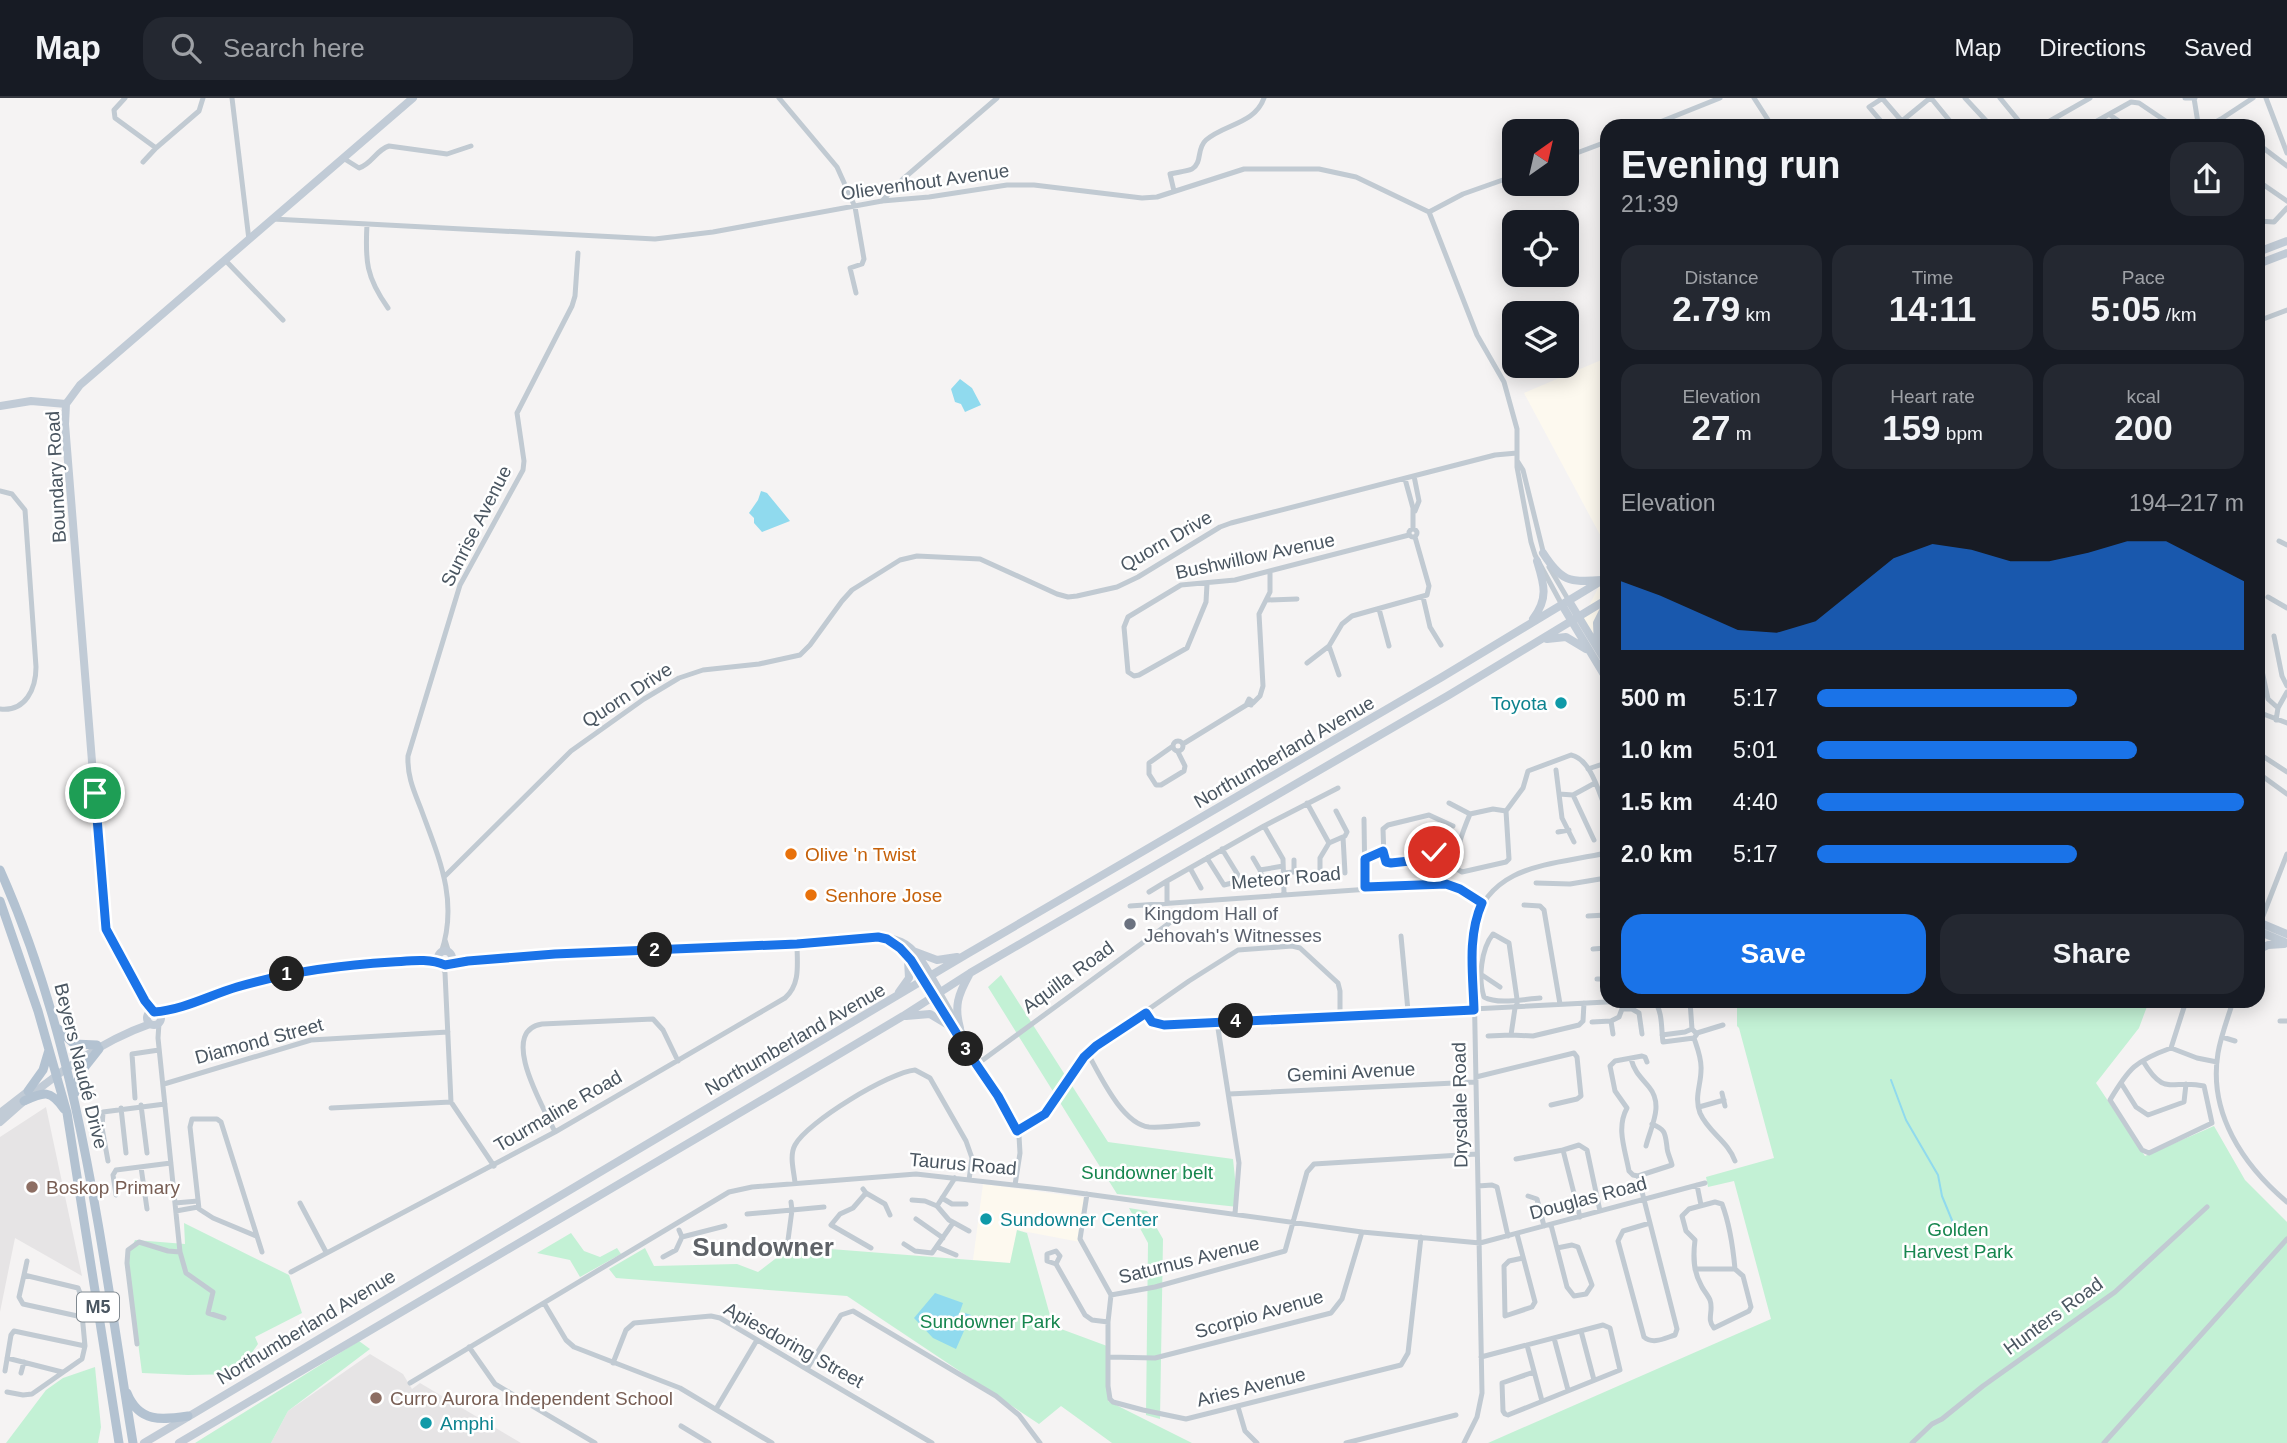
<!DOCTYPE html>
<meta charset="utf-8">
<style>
body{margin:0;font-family:Arial,sans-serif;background:#242831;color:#f1f3f6;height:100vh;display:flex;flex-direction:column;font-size:26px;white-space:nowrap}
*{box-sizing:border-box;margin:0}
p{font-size:23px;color:#9ea1a6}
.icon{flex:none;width:38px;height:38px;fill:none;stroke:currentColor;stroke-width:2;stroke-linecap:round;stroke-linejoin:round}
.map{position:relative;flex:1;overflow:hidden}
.side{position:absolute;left:1600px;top:21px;width:665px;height:889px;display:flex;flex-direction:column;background:#171b24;border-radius:21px;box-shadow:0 4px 18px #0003}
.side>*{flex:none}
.needle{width:46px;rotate:34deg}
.tools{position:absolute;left:1502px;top:21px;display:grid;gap:14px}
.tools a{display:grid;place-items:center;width:77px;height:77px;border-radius:14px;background:#171b24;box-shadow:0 4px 18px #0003;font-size:35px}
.pin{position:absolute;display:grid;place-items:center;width:60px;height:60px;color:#fff;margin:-30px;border:4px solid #fff;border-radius:50%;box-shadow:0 2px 7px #0007}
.km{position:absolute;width:35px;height:35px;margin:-18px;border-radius:50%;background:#222;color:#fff;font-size:19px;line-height:35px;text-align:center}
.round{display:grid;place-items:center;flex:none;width:74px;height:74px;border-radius:21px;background:#242831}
.overview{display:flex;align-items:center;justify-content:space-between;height:119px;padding:0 21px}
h1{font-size:38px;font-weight:700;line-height:52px}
.figures{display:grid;grid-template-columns:repeat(3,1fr);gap:10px;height:119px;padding:7px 21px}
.figures div{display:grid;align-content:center;border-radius:18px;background:#242831;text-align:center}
.figures b{font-size:35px;font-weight:700}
.figures small{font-size:19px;font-weight:400}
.figures p{font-size:19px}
.chart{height:196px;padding:14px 21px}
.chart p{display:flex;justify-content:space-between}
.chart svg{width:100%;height:126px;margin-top:7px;fill:#1a73e8;opacity:.7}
.button{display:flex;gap:14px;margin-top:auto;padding:14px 21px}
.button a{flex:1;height:80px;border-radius:21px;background:#1a73e8;color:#fff;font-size:28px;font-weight:700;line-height:80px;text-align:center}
.button a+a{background:#242831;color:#f1f3f6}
ul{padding:0 21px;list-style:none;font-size:23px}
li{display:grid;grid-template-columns:112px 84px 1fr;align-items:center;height:52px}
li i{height:18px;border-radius:9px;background:#1a73e8}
header{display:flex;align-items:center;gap:42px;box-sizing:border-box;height:98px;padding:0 35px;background:#171b24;border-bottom:2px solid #363941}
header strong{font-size:33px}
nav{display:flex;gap:38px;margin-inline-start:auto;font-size:24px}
.search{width:490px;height:63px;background:#242831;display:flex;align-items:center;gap:18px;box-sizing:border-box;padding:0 24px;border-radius:21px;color:#9ea1a6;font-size:26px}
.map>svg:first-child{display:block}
</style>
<header>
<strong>Map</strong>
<div class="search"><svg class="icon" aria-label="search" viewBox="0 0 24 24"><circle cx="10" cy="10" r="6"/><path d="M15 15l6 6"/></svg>Search here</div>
<nav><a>Map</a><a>Directions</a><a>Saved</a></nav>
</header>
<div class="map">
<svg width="2287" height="1345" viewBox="0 0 2287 1345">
<rect width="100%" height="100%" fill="#f5f3f3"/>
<path fill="#fdf9ef" d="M1606,260v188l-82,-153z
M1606,474v84l-23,-38z
M983,1086l104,14 -7,44 -63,-12 -6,33 -38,-3z"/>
<path fill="#e6e4e5" d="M46,1009l36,169 -67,-38 -15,74v-175z
M370,1256l33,20 9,15 8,-6 101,60h-250l17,-32z"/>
<path fill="#c3f1d5" d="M1001,877l107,167 125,17 5,48 -121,-13 -129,-207z
M1737,903h412l-10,27 -43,55 49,73 69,-30 31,54 42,42v221h-799l283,-124 -37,-138 -26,6 -2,-10 68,-19 -35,-130 -2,-2z
M1129,1110l18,3 16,28 -3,180 -14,-4 2,-172z
M184,1125l105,52 13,38 -47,24 3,7 -21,30 -49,1 -46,-2 -15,-115 8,-18 50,4z
M1017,1132l10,3 26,93 54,20 1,55 84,42h-80l-51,-37 -22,18 -192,-128 -231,-18 -7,-9 36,-21 9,18 83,-2 21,8 34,-26 218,17z
M571,1135l13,18 16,6 17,-9 4,6 -41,23 -10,-17 -33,-7z
M359,1243l11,8 -82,62 -17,32h-76z
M95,1269l6,60 -3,16h-92l40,-53 17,-12z"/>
<path fill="#90daee" d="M960,281l12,9 9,17 -16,7 -4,-8 -6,-2 -4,-13z
M761,393l6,2 23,28 -28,11 -8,-9v-5l-5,-5 9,-13z
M935,1195l28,10 -6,17 8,-7 6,2 -15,34 -23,-11 -19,-20z"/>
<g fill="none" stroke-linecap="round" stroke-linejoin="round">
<path stroke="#90daee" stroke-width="2" d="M1891,982l15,40 32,55 4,21 14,34"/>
<path stroke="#c1cad2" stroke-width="5" d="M125,0l-11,12 1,8 41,30 43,-37 4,-13
M232,0l17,142
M779,0l58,69 18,40 9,52 -2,5 -12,4 6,25
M1754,0l18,28
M1882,0l24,28
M1883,0l-14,9 16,19
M1931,0l23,28
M1965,0l26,28
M2000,0l23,28
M2185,0h10
M2194,0l4,25
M2266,0l21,55
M2110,17l16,11
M2221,21l32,-21
M1902,23l28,-23
M2198,24l16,1 7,-4 10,7
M1650,28l70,-28
M1976,28l8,-7
M2041,28l49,-28
M2088,28l43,-24 8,1 34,23
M2258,46l29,22
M1566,59l40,-15
M343,60l16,10c13,-4 17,-18 30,-22l58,8 24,-8
M143,64l13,-14
M2258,83l29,20
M1174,93l-4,-17c7,-2 15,-2 22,-5 11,-7 4,-20 14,-29 18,-16 49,-16 58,-42
M882,103l21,-22 94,-81
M1429,114l34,-18 51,-18
M273,121l382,20 58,-7 169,-31 47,-4 78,-12h27l108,13 15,-1 87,-28h75l37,8 73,35 48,123 27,47 13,47v38l14,75 4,13 27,50
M2258,123l16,1 13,-14
M367,126c-2,37 -1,53 21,84
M225,162l58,60
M2258,223l29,-11
M2258,225c7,16 5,27 0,43
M1518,364l5,8 21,85
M1414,378l5,25 -4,10
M1405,381l8,29v21
M0,393l12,3 13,16 11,157c0,21 -10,45 -36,42
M1409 435a4 4 0 1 1 8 0a4 4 0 1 1-8 0Z
M2279,443l8,4
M1549,469l20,34
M1207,486l-1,18 -19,46 -48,27 -5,1 -6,-4 -4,-45 4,-10 53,-32 54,-5 174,-45
M1423,499l7,30 11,18
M2268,499l19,11
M1267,502l30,-1
M1379,511l10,37
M2274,538l8,40 5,10
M1329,548l10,29
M2258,554l10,47 10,9 -2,12
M1307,565l22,-17 13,-22 10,-8 75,-21 2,-9 -14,-49
M1249,601l4,3 -2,3 -4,-2z
M1253,605l7,-7 3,-10 -4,-72 11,-22v-21
M2278,610l9,-16
M2258,614l29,11
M1173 648a5 5 0 1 1 10 0a5 5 0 1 1-10 0Z
M1183,646l65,-40
M1173,648l-24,17v11l7,11h5l23,-14 1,-5 -7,-14
M2258,655l29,19
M1588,671l18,-6
M1556,672l3,24 14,1
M2258,675l29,21
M1559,696l3,24 12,24
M1307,705l22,40 -9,15v21
M1449,705l21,11
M1470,716c-5,12 -18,43 -13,55l5,3 44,-10 3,-3 -3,-48 17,-23 5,-17 43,-16c20,4 28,38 35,55
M1470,716l23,-5 13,2
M1364,721l1,68
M1264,728l74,-38
M1558,734l11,-2
M1343,739l2,36
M1594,742l-21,-45 22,-12
M1329,745l16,-7 2,-4 -11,-21
M1429,746l8,14
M1410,747l8,15
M1207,760l17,27 12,-3 2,-7 -16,-26
M1253,760l7,12 23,-4
M1443,760l-55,5 -4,-5 -1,-29 5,-4 41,-10 24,11
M1365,761l18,-8
M1190,770l11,20
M1260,772l3,11
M1283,775l11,-1v-12
M445,778l126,-125 73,-52 35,-21 24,-8 56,-6 41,-9 10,-10 32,-44 10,-11 48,-30 17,-4 63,3 77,35 11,3 9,-1 40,-9 21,-10 82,-50 11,-4 264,-68 22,-2
M1536,785l34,1 36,-6
M1149,794l18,-11
M1167,804v-21l97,-55 19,33 1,34
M1524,807l16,1 4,4 16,94
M1130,808l311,-22 19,5 22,14
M1588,818l18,-1
M2259,828l28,-72
M1401,838l7,75
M445,842l4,13
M1593,851l13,-1
M441,855c18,-52 -2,-95 -20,-144 -7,-18 -14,-33 -13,-53l52,-171 63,-115 1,-9 -7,-48 55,-107 3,-10 3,-43
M442,866l3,9 6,129 43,64
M1482,877l18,12
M1597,881h9
M940,894l53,93 26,51 1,17 -5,32
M934,898l52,83
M1621,903l1,8h10l7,4 3,21
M1654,903c9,10 7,28 9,41l31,-4 3,-4 -5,-5 -7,3 -23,3
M1690,903l2,28
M2214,903h1
M2233,903c-5,17 -12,34 -15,52 -10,60 25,112 69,149
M1517,909v-8l-8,-56 -16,-9c-12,15 -15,45 -9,63 14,8 40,2 56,1
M1146,915l6,9 12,3 462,-24
M2280,923h7
M1217,924l22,141 -4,51
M1592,924l19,-1
M1697,935l26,-8
M1613,936l-2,-13 8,-4 3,-8
M1511,937l22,1 46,-11 4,-4 1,-18
M1488,938l23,-1 4,-27
M2222,939l13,4
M1694,940c3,9 8,21 7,32 0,15 -7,27 -1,43 8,19 28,28 35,48
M2171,950l15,-47
M1088,956c12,21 34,70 61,73 16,1 34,-2 49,-3
M1631,961c4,14 10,18 18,28 15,18 2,39 -3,59
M2143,963c22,37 28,18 61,25l8,37 -63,30 -7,-3 -32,-50c19,-32 25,-39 61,-52l26,10 20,4
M1647,964l-2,-5 -3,-1 -27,5 -5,5 5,25 12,17c-11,20 -2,41 2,63l4,4 5,1 34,-11c-1,-6 -5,-12 -5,-18 -2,-14 -1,-17 -15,-23
M976,967l203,-149
M1476,979l98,-24 3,4 4,39 -4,3 -26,6
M2121,985l15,24 12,8 36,-13 2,-18
M164,986l147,-44 137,-8
M1722,995l3,13
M1229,996l246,-12
M135,1000l-3,-44 27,-4
M141,1007l6,48
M1699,1009l25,-7
M121,1010l5,45
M331,1010l120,-6
M1017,1033l28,-17 39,-57 12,-11 93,-65 49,-31 54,-4 8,2 38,35 2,8v24
M555,1034c-10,-22 -58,-101 -13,-108l111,-5 10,11 15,31
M1563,1052l16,-5 8,5 13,61
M1516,1061l47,-9 17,67
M108,1063l-6,-33 1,-16 62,-8
M141,1069l6,42
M1638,1078l39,153 -2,6c-10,3 -22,10 -31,2l-26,-96 5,-10 27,-8
M795,1085c-1,-12 -6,-27 0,-38 12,-23 95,-73 120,-75l15,8 36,63 6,17 -3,22
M1697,1087l4,20
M1478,1088l14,-1 5,2 11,49
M863,1091l3,4 -13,15 -13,6 -9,11 40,23
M866,1095l19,11 5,11
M1087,1096l-7,45 31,56 -3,27v64l2,13 3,3 30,8 43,9 215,-54 7,-12 13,-116
M116,1097l-3,-20 3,-5 55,-7
M1528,1098l9,3 7,27
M942,1100l10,6h14
M912,1102l13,1 12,5 18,-28
M791,1104l1,8 32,-3
M1715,1104l7,2c8,21 11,43 13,65l8,7 8,31 -2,4 -35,17c-8,-9 0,-17 -4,-28 -2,-5 -7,-10 -9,-15 -8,-14 -8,-29 -6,-45l-9,-9 -4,-15 7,-7z
M175,1105l23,-2
M300,1105l26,49
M937,1108l12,14 20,11
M176,1113l22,-4
M916,1121l27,19
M1551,1127l16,62 7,9 12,-2 6,-9 -14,-38 -6,-2 -15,3
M1517,1136l18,68 -3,5 -27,9 -1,-50 5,-5 14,-3
M256,1138l-43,-18 -14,-9 -9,-82 2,-8h25l4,3 41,130
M682,1139l43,-11
M904,1146l11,7 17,2 21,-30
M745,1149l41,-4 2,-3 4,-30 -45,4
M937,1149l19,8
M180,1154l6,21 27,19 -5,21 16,5
M663,1159l13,-7 6,-13 -3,-7
M1056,1166l4,-8 -4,-5 -9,3v7l9,3 29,51 7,5 16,2
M1695,1171h40
M291,1174l264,-140 230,-134c16,-14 12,-35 12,-54
M24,1177l3,-14
M1111,1197l44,-8 130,-36 22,-79 7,-8 163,-10
M544,1205l22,37 8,7 106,41 92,55
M1581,1233l13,49
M1554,1240l14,52
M137,1246l-10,-81 1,-13 11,-8 29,9 12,1 -22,-214 1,-15
M1527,1247l15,56
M469,1249l26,37 100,59
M1109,1259l46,1 176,-45 11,-14 20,-67
M1481,1259l122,-32 7,3 10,42 -112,45 -3,-1 -2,-3 -1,-28 32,-11
M7,1260l55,14
M613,1265l13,-33 8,-7 77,-7 9,2 212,125
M807,1271l34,-54 12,-4 143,85 23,19 21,28
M5,1273l6,-36 3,-4 71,15
M21,1275l3,-11
M410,1285l319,-191 23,-5 164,-13 134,15 312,43 118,11 225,-60
M7,1294l16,3 9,-1 50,-35 3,-13 -5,-53 -2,-5 -54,-13 -5,22 4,7 59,13
M1238,1309l7,24 12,12
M716,1311l41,-69
M681,1328l28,17
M1346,1345l110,-28
M1464,1345l13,-26 5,-24 -9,-466c17,-64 80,-62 133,-74
M1912,1345l20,-19 10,-5 41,-33 132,-94 92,-85
M2104,1345l183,-204"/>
<path stroke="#c1cbd6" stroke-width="8" d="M2258,154l29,-11
M2258,166l29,-11
M0,308l31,-5 35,3
M1543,455c18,28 26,30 58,27
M1569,503l37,61
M1562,507l44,73
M1533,521c16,-21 11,-35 4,-58
M1547,541l19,-2 20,12
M1598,547l-1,-22 9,-18
M2258,824l29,12
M2258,833l29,12
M894,845l17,17 23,36
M2258,852l10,-5 16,-1
M913,853l24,9 20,-3
M438 860a7 7 0 1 1 14 0a7 7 0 1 1-14 0Z
M450,865c115,-14 231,-12 346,-19 30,-2 77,-15 105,-2 18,8 29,34 39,50
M899,894l10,-14 -1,-18
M147 920a7 7 0 1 1 14 0a7 7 0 1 1-14 0Z
M154,914c-16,-25 -43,-59 -49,-88l-40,-500 1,-20 14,-19 333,-287
M156,914c32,-6 61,-20 92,-28 59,-16 130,-27 191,-23
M906,918l24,-2 25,15
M960,930c-6,-22 -2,-33 9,-53
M0,1015l26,-20
M0,1024c43,-39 95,-79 150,-98
M144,1345l823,-489 475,-277 164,-99
M179,1345l598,-352 126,-75 67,-43 479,-278 157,-95"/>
<path stroke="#b3c2d1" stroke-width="9" d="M0,772c81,181 101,379 133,573
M0,803l38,110 29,102 52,330
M57,930l17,16 23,1
M28,993l15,-21 6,-20
M75,995l5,-20 19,-24
M24,1003c20,-9 26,-12 40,8
M127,1295c12,30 35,27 61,23"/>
</g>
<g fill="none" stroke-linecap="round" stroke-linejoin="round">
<g stroke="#fff" stroke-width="14">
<path id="route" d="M95,695l11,136 39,72 9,11c29,-2 56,-17 83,-25 51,-15 103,-22 155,-25 18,-1 37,-4 53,3l23,-4 87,-7 242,-10 81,-7 9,2 13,9 11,12 59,95 28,41 19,35 28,-17 39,-57 12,-11 50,-33 6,9 12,3 310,-15c-1,-36 -7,-73 8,-107l-22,-14 -14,-5 -81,3v-28l18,-8 3,11 5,1 46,-5 -3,-6"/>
</g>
<use href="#route" stroke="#1a73e8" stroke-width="9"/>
</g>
<g fill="#0f9aa8" stroke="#fff" stroke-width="2.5">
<circle cx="1561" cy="605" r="7"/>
<circle cx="986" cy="1121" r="7"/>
<circle cx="426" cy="1325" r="7"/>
</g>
<g fill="#e8710a" stroke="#fff" stroke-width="2.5">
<circle cx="791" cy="756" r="7"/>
<circle cx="811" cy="797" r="7"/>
</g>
<circle fill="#6b7280" stroke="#fff" stroke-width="2.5" cx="1130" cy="826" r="7"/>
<g fill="#8d6e63" stroke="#fff" stroke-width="2.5">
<circle cx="32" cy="1089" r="7"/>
<circle cx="376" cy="1300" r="7"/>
</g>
<g text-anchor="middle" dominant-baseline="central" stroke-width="5" stroke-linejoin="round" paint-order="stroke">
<rect fill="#fff" stroke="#808990" stroke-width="2" x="77" y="1194.5" width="42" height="29" rx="5"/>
<g font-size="18" font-weight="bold" fill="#4a5661">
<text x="98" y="1209">M5</text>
</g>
<g font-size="19" fill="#4a5661" stroke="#fff">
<text transform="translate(925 84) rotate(-8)">Olievenhout Avenue</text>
<text transform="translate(56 379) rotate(-93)">Boundary Road</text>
<text transform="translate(476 428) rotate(-63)">Sunrise Avenue</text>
<text transform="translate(1166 443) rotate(-30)">Quorn Drive</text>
<text transform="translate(1255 458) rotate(-12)">Bushwillow Avenue</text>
<text transform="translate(627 597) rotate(-33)">Quorn Drive</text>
<text transform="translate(1284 654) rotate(-30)">Northumberland Avenue</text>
<text transform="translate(1286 780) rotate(-5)">Meteor Road</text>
<text transform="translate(1068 879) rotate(-36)">Aquilla Road</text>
<text transform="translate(795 941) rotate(-30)">Northumberland Avenue</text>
<text transform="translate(259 943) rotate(-15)">Diamond Street</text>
<text transform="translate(81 968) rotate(76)">Beyers Naudé Drive</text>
<text transform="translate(1351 974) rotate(-3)">Gemini Avenue</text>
<text transform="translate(1460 1007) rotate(-91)">Drysdale Road</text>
<text transform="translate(558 1013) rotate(-30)">Tourmaline Road</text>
<text transform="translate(963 1066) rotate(5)">Taurus Road</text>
<text transform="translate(1588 1100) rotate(-15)">Douglas Road</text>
<text transform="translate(1189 1162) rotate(-14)">Saturnus Avenue</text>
<text transform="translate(1259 1216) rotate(-16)">Scorpio Avenue</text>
<text transform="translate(2053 1218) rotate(-36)">Hunters Road</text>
<text transform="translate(306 1229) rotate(-31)">Northumberland Avenue</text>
<text transform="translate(794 1247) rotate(29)">Apiesdoring Street</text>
<text transform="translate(1251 1289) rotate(-14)">Aries Avenue</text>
</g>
<g font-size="19" fill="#0d838f" stroke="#fff" text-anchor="start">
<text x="1547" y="605" text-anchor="end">Toyota</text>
<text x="1000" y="1121">Sundowner Center</text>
<text x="440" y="1325">Amphi</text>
</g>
<g font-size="19" fill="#c56008" stroke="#fff" text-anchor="start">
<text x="805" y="756">Olive 'n Twist</text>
<text x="825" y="797">Senhore Jose</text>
</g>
<g font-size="19" fill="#5b616d" stroke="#fff" text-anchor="start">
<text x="1144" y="815">Kingdom Hall of<tspan x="1144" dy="22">Jehovah's Witnesses</tspan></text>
</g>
<g font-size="19" fill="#17864f" stroke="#fff">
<text x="1147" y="1074">Sundowner belt</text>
<text x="1958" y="1131">Golden<tspan x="1958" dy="22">Harvest Park</tspan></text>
<text x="990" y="1223">Sundowner Park</text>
</g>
<g font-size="19" fill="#785e54" stroke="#fff" text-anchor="start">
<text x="46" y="1089">Boskop Primary</text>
<text x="390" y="1300">Curro Aurora Independent School</text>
</g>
<g font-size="26" font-weight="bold" fill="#5f6368" stroke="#fff">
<text x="763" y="1149">Sundowner</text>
</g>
</g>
</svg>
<div class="tools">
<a><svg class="needle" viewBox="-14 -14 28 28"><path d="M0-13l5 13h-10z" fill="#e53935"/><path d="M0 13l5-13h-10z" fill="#9ea1a6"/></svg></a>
<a><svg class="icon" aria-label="locate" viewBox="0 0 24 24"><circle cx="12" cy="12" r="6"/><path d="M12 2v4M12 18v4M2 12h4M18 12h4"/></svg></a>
<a><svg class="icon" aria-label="layers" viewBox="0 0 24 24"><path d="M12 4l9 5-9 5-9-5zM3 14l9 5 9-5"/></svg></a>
</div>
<div class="pin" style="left:95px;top:695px;background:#1e9e55"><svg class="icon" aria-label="arrive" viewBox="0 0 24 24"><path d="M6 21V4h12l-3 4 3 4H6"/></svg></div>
<div class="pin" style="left:1434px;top:754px;background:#d93025"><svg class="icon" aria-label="check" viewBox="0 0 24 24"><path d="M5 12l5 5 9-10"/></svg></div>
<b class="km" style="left:287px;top:876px">1</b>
<b class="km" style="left:655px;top:852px">2</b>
<b class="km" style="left:966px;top:951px">3</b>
<b class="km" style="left:1236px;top:923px">4</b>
<section class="side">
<div class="overview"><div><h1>Evening run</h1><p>21:39</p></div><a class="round"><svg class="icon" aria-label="share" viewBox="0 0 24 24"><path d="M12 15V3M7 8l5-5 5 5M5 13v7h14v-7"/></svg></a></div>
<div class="figures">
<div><p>Distance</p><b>2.79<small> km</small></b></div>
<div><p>Time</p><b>14:11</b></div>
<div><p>Pace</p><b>5:05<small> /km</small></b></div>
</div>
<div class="figures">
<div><p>Elevation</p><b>27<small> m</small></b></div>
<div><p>Heart rate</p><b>159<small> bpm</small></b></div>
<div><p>kcal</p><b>200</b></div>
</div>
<div class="chart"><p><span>Elevation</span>194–217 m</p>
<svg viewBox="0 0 160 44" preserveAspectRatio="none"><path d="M0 44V20L10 25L20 31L30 37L40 38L50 34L60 23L70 12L80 7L90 9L100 13L110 13L120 10L130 6L140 6L150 13L160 20V44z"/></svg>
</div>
<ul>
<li><b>500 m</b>5:17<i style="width:61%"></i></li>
<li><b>1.0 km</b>5:01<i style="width:75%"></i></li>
<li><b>1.5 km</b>4:40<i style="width:100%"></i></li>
<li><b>2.0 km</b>5:17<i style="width:61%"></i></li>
</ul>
<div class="button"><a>Save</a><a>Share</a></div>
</section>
</div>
